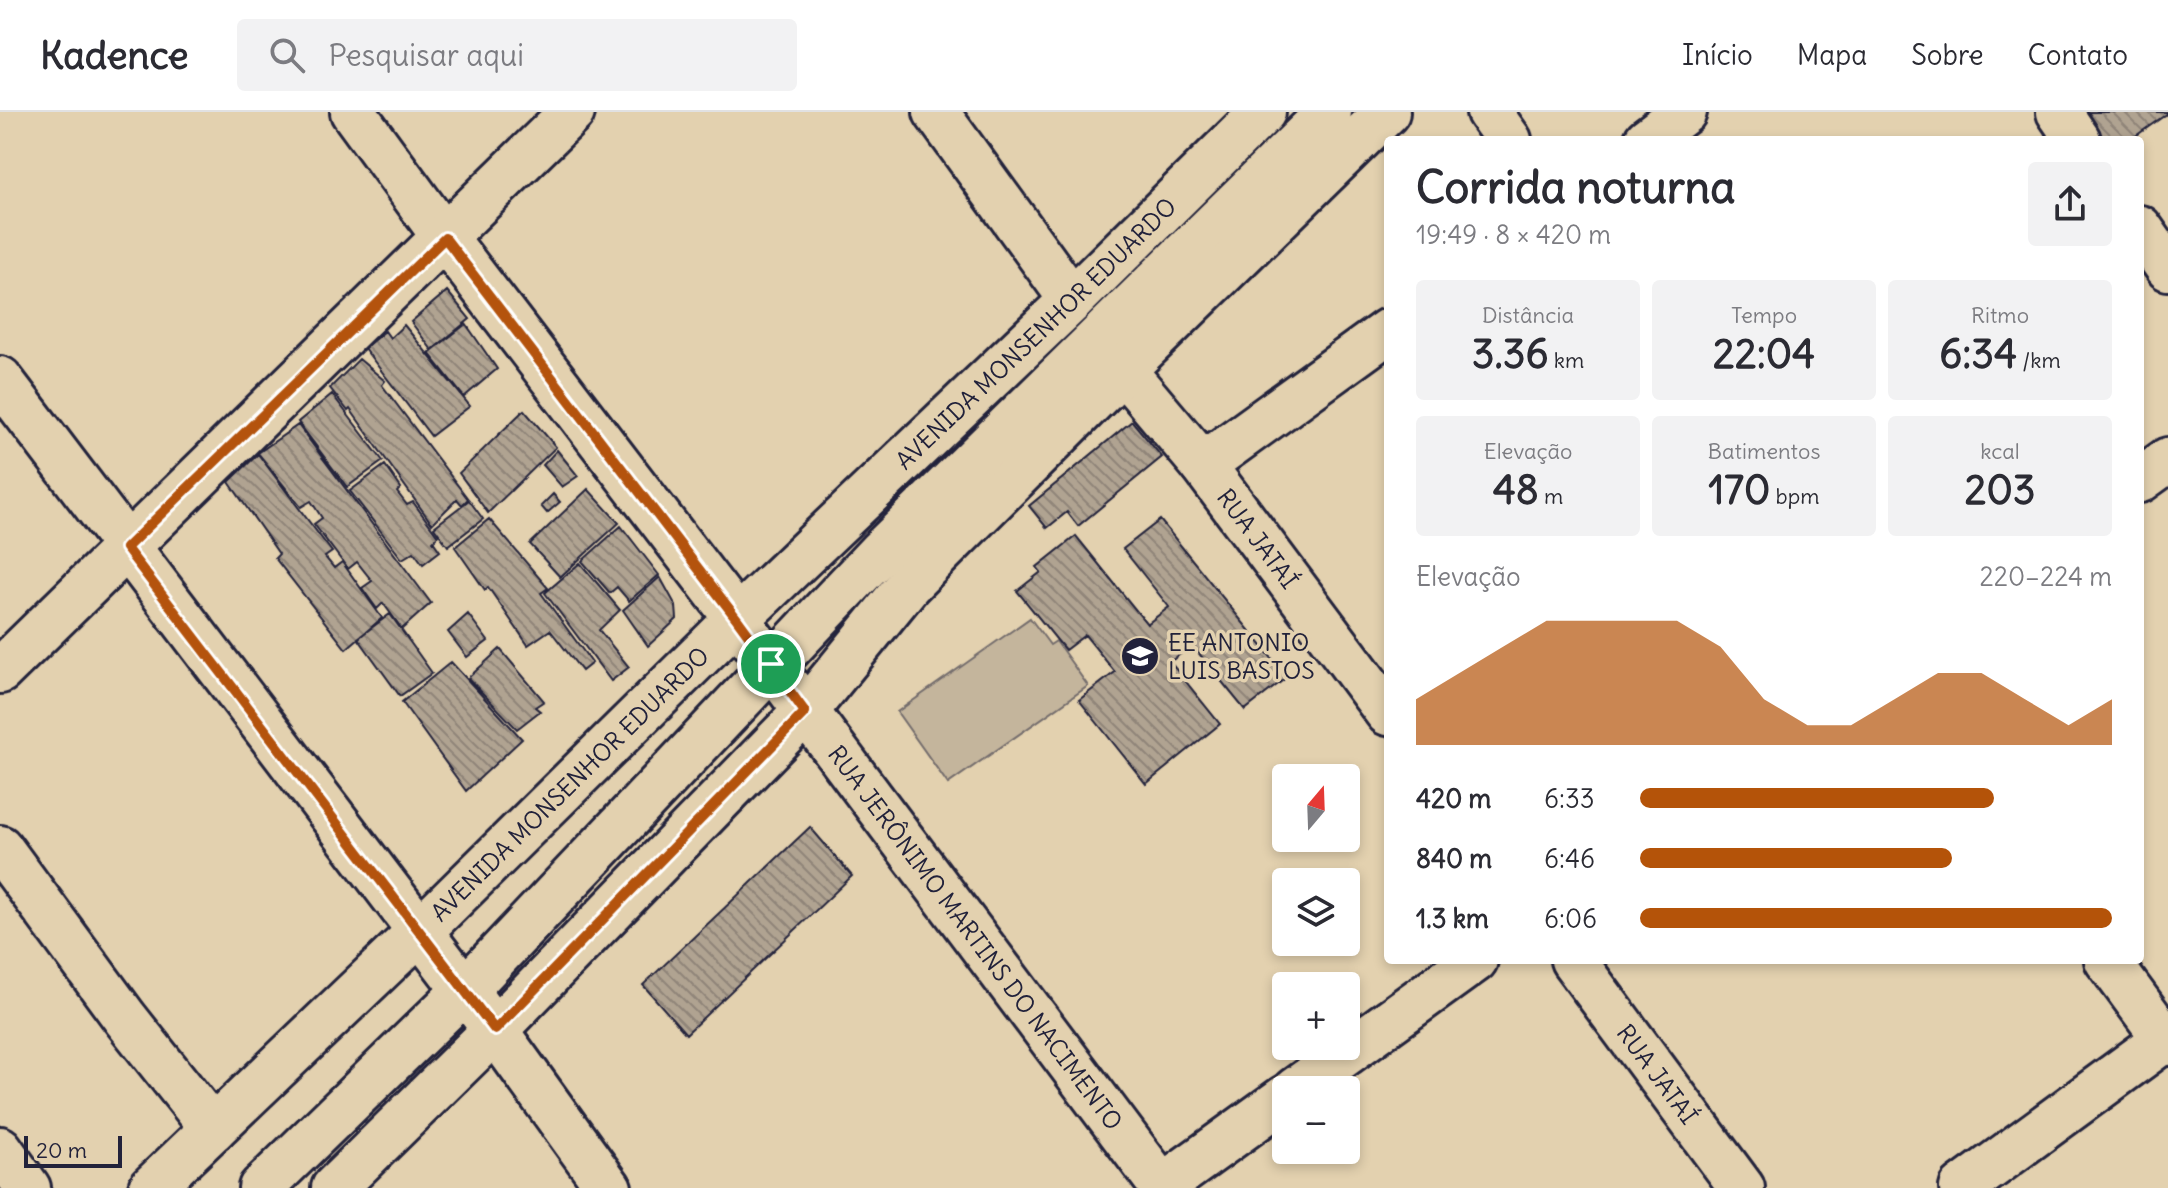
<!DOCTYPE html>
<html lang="pt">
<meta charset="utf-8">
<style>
body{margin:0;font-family:Delius,sans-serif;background:#f2f2f3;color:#2b2b33;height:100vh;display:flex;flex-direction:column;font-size:30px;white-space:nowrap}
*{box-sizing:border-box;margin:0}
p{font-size:26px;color:#7c7c81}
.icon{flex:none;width:44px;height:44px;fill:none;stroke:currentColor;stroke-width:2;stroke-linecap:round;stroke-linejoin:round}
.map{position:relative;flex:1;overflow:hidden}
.sheet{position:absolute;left:1384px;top:24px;width:760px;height:828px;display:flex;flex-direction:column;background:#fff;border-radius:8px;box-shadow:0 4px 12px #0003}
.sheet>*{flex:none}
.needle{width:52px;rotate:19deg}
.tools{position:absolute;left:1272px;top:652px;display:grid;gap:16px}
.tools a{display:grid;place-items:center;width:88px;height:88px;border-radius:8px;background:#fff;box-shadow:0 4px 12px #0003;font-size:40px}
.scale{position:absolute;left:24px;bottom:20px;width:98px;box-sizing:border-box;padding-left:8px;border:4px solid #22223b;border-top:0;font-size:22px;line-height:28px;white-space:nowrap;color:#22223b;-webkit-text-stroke:6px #e3d1af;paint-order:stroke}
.pin{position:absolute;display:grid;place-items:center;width:68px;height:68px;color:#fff;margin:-34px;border:4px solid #fff;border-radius:50%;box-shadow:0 2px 8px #0007}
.round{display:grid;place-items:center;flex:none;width:84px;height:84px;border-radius:8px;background:#f2f2f3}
.overview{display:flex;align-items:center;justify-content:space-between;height:136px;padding:0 32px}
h1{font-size:44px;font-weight:700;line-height:60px}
.stats{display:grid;grid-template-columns:repeat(3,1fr);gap:12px;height:136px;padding:8px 32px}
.stats div{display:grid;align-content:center;border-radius:8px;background:#f2f2f3;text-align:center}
.stats b{font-size:40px;font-weight:700}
.stats small{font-size:22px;font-weight:400}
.stats p{font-size:22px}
.chart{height:224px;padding:16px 32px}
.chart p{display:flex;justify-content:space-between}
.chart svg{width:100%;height:144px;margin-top:8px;fill:#b45309;opacity:.7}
ul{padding:0 32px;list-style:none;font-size:26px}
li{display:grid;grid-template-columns:128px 96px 1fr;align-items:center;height:60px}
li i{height:20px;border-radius:10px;background:#b45309}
header{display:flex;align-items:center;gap:48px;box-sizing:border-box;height:112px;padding:0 40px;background:#fff;border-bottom:2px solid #e1e1e2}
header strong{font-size:38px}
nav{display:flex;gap:44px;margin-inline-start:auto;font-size:28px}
.search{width:560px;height:72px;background:#f2f2f3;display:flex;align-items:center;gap:20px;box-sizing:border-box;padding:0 28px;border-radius:8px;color:#7c7c81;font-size:30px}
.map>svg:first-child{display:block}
</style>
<header>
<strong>Kadence</strong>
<div class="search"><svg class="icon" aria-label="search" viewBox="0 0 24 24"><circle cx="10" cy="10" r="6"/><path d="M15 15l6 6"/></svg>Pesquisar aqui</div>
<nav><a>Início</a><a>Mapa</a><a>Sobre</a><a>Contato</a></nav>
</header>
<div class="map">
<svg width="2168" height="1076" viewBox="0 0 2168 1076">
<defs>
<pattern id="building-back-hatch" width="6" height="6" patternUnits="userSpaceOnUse" patternTransform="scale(2)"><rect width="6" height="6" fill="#b0a391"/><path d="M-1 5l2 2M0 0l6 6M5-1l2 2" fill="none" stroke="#8f8478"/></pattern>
</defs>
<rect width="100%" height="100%" fill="#e3d1af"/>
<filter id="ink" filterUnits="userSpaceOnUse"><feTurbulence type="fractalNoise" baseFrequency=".0125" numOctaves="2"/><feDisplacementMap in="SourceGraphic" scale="16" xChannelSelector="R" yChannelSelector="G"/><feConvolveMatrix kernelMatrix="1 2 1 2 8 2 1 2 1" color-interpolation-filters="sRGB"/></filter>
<g filter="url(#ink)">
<path fill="#c4b59c" stroke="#736c6c" stroke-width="2" d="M1030,506l20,27 6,-4 32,45 -140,98 -51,-72z"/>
<path fill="url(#building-back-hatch)" stroke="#22223b" stroke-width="2" d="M2081,0h87v1l-38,27h-30z
M447,179l23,28 -38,31 -21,-28z
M466,212l31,45 -33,28 -35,-44z
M404,213l66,81 -39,30 -67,-88 21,-17 5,7z
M359,247l26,22 -3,4 86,114 -6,6 -5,-6 -25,25 -82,-115 -2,2 -18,-23z
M332,282l51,67 -36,26 -49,-65z
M524,298l32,37 -68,66 -29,-40z
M1132,309l30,36 -84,69 -11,-14 -20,16 -18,-22z
M298,313l133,178 -29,26 -19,-26 -6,6 -15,-21 10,-7 -15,-19 -9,7 -34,-45 8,-6 -11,-17 -10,6 -43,-54z
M557,338l21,26 -16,11 -19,-22z
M258,342l74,98 -7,5 9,11 8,-6 40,56 -36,31 -71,-91 4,-4 -50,-72z
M385,353l16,23 -4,4 10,13 6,-3 25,34 -5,5 7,10 -17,13 -9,-12 -12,7 -52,-68z
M588,377l31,34 -59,54 -30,-33z
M553,382l7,8 -13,11 -6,-7z
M469,388l14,19 -35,27 -14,-19z
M489,407l59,69 -7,5 51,70 -10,8 -32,-41 -22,15 -40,-58 -3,3 -30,-43z
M1160,408l127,157 -42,33 -53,-65 -22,17 50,62 -74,60 -67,-84 36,-28 -30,-37 -20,15 -48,-59 24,-19 -4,-5 39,-31 71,88 22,-17 -46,-58z
M621,414l38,49 -30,26 -12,-14 -7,6 -28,-32z
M580,451l40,47 -21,20 30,37 -18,14 -66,-88z
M660,465l16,29 1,13 -29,27 -25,-36z
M390,502l42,59 -32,23 -42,-58z
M468,502l20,27 -21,16 -19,-25z
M500,537l44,52 -9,6 5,4 -23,18 -49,-51z
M451,550l71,77 -56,52 -64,-89z
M810,715l42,49 -166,158 -43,-49z"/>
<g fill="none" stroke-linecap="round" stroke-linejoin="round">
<g stroke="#22223b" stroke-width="50">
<g id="minor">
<path id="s1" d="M353,0l92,126 292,381 426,569"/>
<path d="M936,0l136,188"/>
<path d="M1489,0l20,28"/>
<path d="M2059,0l19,28"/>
<path d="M1647,28l37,-28"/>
<path d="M2140,116l28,40"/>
<path id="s2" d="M1123,258l80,95 185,248"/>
<path d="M0,267l495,651 114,158"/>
<path d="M1203,353l185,-134"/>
<path d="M2140,368l28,-20"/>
<path d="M0,559l572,-559"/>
<path d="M0,736l125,170 88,111"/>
<path id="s3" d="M1573,848l169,228"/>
<path d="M2107,848l61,83"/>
<path d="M1295,978l180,-130"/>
<path d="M0,1037l28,39"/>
<path id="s4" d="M151,1076l267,-255 319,-314 335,-319 191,-188"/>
<path d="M261,1076l203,-197 417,-440 448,-439"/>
<path d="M334,1076l161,-158 310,-318 104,-128 214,-214 264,-258"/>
<path d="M1160,1076l126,-91"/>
<path d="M1962,1076l206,-151"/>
</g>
</g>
<use href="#minor" stroke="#e3d1af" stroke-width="44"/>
</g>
</g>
<g fill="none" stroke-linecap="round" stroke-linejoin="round" filter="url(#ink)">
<g stroke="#fff" stroke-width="16">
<path id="route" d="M445,126l292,381 68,93 -310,318 -369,-482z"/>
</g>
<use href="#route" stroke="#b45309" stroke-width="10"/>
</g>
<defs>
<g id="school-disc" transform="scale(2)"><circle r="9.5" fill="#22223b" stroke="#e3d1af"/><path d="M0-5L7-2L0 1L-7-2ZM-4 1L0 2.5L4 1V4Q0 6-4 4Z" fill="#fff"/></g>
</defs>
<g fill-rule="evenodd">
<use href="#school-disc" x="1140" y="544"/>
</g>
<g text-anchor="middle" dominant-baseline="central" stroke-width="7" stroke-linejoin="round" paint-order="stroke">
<g font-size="24" fill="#22223b" stroke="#e3d1af">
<text stroke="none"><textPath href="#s4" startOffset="1230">AVENIDA MONSENHOR EDUARDO</textPath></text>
<text stroke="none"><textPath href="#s2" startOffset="216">RUA JATAÍ</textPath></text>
<text stroke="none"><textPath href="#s4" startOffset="582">AVENIDA MONSENHOR EDUARDO</textPath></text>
<text stroke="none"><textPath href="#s1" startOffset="1034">RUA JERÔNIMO MARTINS DO NACIMENTO</textPath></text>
<text stroke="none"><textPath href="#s3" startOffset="142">RUA JATAÍ</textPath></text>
</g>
<g font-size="24" fill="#22223b" stroke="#e3d1af" text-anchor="start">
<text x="1168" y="530">EE ANTONIO<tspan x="1168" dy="28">LUIS BASTOS</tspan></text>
</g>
</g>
</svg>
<div class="tools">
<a><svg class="needle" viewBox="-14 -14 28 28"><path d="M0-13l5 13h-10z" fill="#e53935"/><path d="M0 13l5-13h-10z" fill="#7c7c81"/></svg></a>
<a><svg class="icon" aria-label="layers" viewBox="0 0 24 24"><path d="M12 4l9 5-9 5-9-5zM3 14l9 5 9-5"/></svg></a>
<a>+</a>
<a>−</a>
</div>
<div class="scale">20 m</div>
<div class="pin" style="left:771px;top:552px;background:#1e9e55"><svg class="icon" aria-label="arrive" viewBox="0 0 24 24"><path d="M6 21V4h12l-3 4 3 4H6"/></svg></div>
<section class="sheet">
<div class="overview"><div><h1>Corrida noturna</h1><p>19:49 · 8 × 420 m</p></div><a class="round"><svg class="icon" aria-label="share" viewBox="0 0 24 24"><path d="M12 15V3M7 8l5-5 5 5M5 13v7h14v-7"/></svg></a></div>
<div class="stats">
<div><p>Distância</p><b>3.36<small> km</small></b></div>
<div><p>Tempo</p><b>22:04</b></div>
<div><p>Ritmo</p><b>6:34<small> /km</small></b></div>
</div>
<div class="stats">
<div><p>Elevação</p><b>48<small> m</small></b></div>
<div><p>Batimentos</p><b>170<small> bpm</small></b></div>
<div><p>kcal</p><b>203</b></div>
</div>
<div class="chart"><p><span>Elevação</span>220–224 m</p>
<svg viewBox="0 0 160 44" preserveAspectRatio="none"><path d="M0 44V30L10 22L20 14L30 6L40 6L50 6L60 6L70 14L80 30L90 38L100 38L110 30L120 22L130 22L140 30L150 38L160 30V44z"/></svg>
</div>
<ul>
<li><b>420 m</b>6:33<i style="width:75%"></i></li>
<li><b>840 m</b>6:46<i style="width:66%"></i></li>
<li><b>1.3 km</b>6:06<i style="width:100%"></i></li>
</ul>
</section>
</div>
